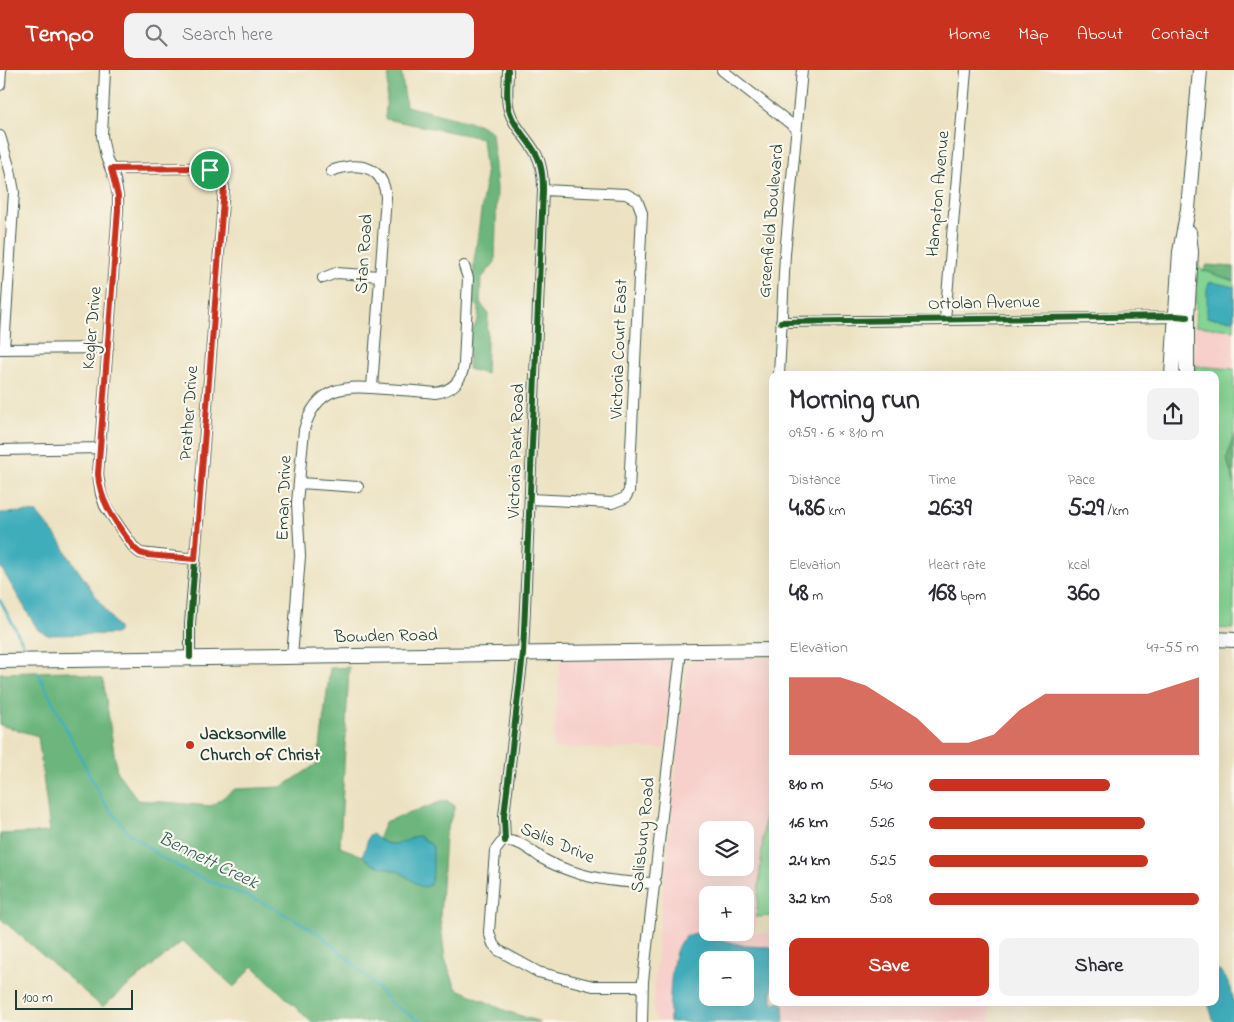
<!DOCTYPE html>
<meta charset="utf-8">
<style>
body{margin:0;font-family:"Indie Flower",sans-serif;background:#f2f2f3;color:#2b2b33;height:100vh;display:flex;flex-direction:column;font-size:19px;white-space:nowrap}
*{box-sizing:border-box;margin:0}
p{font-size:16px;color:#7c7c81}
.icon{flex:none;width:28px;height:28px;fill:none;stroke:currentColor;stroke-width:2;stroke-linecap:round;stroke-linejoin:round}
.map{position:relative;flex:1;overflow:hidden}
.panel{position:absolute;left:769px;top:301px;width:450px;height:635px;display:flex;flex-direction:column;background:#fff;border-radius:10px;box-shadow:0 5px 20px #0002}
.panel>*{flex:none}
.controls{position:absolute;left:699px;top:751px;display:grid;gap:10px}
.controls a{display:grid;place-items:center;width:55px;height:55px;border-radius:10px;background:#fff;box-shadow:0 5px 20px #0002;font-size:25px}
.scale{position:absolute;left:15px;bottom:12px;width:118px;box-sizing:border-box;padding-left:5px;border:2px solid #1f3d34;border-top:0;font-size:14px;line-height:18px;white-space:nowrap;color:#1f3d34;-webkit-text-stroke:4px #fbf7ec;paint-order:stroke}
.pin{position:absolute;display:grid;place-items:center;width:42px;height:42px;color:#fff;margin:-21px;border:2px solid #fff;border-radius:50%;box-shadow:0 1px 5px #0007}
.round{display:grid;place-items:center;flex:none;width:52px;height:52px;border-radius:10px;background:#f2f2f3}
.summary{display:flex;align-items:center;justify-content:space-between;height:85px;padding:0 20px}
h1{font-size:28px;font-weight:700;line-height:38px}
.figures{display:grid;grid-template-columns:repeat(3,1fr);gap:8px;height:85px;padding:5px 20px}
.figures div{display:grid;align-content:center}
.figures b{font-size:25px;font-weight:700}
.figures small{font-size:14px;font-weight:400}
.figures p{font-size:14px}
.chart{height:140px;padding:10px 20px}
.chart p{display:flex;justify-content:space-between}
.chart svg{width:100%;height:90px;margin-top:5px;fill:#c8321e;opacity:.7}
.primary-button{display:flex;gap:10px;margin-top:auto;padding:10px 20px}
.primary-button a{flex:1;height:58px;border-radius:10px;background:#c8321e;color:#fff;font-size:20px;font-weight:700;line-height:58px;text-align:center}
.primary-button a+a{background:#f2f2f3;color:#2b2b33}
ul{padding:0 20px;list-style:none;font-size:16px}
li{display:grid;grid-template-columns:80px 60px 1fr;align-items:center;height:38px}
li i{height:12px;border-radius:6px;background:#c8321e}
header{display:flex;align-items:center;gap:30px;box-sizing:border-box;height:70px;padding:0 25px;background:#c8321e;color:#fff}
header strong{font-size:24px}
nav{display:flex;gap:28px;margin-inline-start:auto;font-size:18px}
.search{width:350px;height:45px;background:#f2f2f3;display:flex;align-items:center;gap:12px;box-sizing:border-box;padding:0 18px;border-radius:10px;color:#7c7c81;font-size:19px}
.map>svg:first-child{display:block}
</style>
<header>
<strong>Tempo</strong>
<div class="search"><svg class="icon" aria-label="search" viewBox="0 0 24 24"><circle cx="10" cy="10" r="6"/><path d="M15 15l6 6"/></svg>Search here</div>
<nav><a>Home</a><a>Map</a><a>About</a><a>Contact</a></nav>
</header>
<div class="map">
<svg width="1234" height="952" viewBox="0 0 1234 952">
<rect width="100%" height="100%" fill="#fbf7ec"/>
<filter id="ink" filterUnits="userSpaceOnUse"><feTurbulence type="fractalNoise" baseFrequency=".02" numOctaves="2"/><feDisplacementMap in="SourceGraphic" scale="10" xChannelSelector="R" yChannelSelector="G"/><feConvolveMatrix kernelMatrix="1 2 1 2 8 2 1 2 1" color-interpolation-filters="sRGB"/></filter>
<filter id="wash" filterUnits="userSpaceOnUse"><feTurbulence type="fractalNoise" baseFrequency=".0096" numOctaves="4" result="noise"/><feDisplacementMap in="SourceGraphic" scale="20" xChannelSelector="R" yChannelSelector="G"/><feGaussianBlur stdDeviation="1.12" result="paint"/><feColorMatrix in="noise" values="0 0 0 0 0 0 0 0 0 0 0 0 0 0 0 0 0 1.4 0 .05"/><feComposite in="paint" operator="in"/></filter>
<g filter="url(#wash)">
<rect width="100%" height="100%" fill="#ece2c2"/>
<path fill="#f7d0cc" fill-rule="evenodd" d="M1195,256l39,4v39l-39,-3z
M772,587v113h-3l-14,163h17v69l217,1 1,19h-333l-4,-12 4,-62 30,-282 5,-6 5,-1zM708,760h37v38h-37zM708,825h37v37h-37zM708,890h37v38h-37z
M664,589l4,2 4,5 -8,83 -111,-1 7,-88z"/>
<path fill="#85d494" stroke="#528864" d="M1197,194l6,6 31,11v49l-39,-4z
M1195,296l39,3v65l-7,25 7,24v146l-19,-1v-253h-20z
M769,700h3v146l-16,1z"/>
<path fill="#6cb67e" stroke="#467a59" d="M389,0h12l5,36 72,18 14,8 5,56 -2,74 -14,17 -1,24 8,10 -2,61 -18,-5 2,-34 8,-16 1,-11 -6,-6 1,-40 12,-87 -4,-37 -97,-19z
M1207,195l27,2v14l-32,-11z
M1234,364v49l-7,-24z
M349,597l-9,180 23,9 9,8 28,8 20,14 -4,-50c-14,8 -24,11 -38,4l7,-18 61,-22 9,6 -10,30 -5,82 5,41 11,29 50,23 34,11h-229l-58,-56 -19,21 -51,-46 -81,66 -102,-89v-84l50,-2 -12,-96 -38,-11v-52l68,-2 35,8 14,93 21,28 73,6 24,-17 47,-2 36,-24 12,-95z"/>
<path fill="#3fadbc" stroke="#2f7578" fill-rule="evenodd" d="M1212,212l22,5v33l-24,-2 -3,-1v-28l2,-6z
M25,442l12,1 24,29 6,12 51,74v4l-3,2 -67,1 -10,-5 -38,-64v-53z
M372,764c14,11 18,13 36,6 4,-2 7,-4 11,-4l12,8 2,3v27l-3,11 -4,2 -6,-1 -20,-14 -28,-8 -9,-8 6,-21z
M697,863l48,13 27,1v55l11,1 1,19h-114c-1,-17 0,-72 13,-83 4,-4 9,-5 14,-6zM708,890h37v38h-37z
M1215,898c19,12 19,31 19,54h-20l-6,-19 7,-1z"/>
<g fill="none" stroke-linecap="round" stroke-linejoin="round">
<path stroke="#3fadbc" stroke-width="2.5" d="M0,530l24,45
M38,603l65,128 25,31 33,25 29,16 69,28 37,19 25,15 40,36 32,34 29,17"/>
</g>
</g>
<g filter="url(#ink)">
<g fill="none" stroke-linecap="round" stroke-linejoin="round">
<g stroke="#3e5649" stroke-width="12">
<path id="minor" d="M105,0l-3,66 4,21 9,23 3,16v14l-18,238 -2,26 3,20 4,12 29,42 6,5 55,6
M722,0l74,58
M0,15l1,-15
M0,66l10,34 4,22 -10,157
M111,99l91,-1 15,5 5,7 2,8 -34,436v33
M331,101c26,-9 52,-7 55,26l-14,190
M323,208l13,-5 44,3
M945,250l21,-250
M781,252l401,-5
M0,279l108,-1
M779,305l6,-121 17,-184
M0,380l100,-2
M300,413l58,4
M530,429l82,4 13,-5 4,-7 13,-278 -5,-13 -11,-6 -83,-4
M292,587l8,-101 -3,-53 7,-73c12,-45 42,-45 81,-41 17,1 34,2 50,4 17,-2 27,-12 29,-29l4,-86 -4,-12
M505,771l-1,-25 19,-162 20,-464c0,-13 -1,-27 -8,-38 -8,-14 -20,-24 -25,-39 -5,-13 -2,-29 -2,-43
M505,771l-4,2 -6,8 -6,81 4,12 5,6 40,22 55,14h50
M505,771c15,-1 26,10 38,18 9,5 19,9 28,12 27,10 57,12 85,12
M642,952l1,-41 38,-330"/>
</g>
<g stroke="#3e5649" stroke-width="16">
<path id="major" d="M1172,305l8,-123 8,-43 12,-139
M1187,305v-58l4,-65 -2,-20
M1215,569l19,1
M0,591l772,-11"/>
</g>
<use href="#minor" stroke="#fff" stroke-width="10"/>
<use href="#major" stroke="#fff" stroke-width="14"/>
<g stroke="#fbf7ec" stroke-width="9">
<path id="cycleway" d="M111,99l91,-1 15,5 5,7 2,8 -34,436v33
M781,252l395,-6 11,1
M505,771l-1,-25 19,-162 20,-464c0,-13 -1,-27 -8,-38 -8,-14 -20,-24 -25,-39 -5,-13 -2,-29 -2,-43"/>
</g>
<use href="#cycleway" stroke="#1b5e20" stroke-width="6"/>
</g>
</g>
<g fill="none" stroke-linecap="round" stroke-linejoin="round" filter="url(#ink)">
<g stroke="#fff" stroke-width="10">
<path id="route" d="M202,98c13,2 19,7 22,20l-29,371 -48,-4 -7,-2 -6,-5c-16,-23 -34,-44 -36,-74l20,-264v-14l-7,-27z"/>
</g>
<use href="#route" stroke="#c8321e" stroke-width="6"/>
</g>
<circle fill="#c8321e" stroke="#fbf7ec" stroke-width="2" cx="190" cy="675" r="5"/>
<g text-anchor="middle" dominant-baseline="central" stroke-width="4.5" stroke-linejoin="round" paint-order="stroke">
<g font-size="18" fill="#1f3d34" stroke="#fbf7ec">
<text transform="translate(939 124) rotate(-85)">Hampton Avenue</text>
<text transform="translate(772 151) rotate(-85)">Greenfield Boulevard</text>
<text transform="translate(365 184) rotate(-86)">Stan Road</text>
<text transform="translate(984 234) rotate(-1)">Ortolan Avenue</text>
<text transform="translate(93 258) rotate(-85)">Kegler Drive</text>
<text transform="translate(620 279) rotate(-88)">Victoria Court East</text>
<text transform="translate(190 343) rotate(-86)">Prather Drive</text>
<text transform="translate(517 381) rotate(-88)">Victoria Park Road</text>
<text transform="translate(285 428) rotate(-88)">Eman Drive</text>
<text transform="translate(386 567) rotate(-1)">Bowden Road</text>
<text transform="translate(644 765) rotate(-84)">Salisbury Road</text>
<text transform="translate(557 774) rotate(23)">Salis Drive</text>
</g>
<g font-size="18" font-weight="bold" fill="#1f3d34" stroke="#fbf7ec" text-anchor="start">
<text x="200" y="665">Jacksonville<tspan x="200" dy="21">Church of Christ</tspan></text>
</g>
<g font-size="19" font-style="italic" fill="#295f5d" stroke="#fbf7ec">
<text transform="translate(208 791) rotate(26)">Bennett Creek</text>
</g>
</g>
</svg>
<div class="controls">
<a><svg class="icon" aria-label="layers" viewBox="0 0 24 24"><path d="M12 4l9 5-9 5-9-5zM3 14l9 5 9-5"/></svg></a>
<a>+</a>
<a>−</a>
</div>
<div class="scale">100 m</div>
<div class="pin" style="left:210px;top:100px;background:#1e9e55"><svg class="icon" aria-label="arrive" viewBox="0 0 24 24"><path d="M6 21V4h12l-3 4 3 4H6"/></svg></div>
<section class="panel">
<div class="summary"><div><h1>Morning run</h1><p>09:59 · 6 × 810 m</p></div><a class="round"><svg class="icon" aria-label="share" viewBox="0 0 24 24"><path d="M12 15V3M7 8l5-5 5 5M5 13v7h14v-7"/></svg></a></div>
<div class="figures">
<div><p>Distance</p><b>4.86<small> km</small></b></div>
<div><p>Time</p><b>26:39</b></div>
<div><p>Pace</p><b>5:29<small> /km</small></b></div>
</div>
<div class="figures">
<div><p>Elevation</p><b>48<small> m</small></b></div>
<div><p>Heart rate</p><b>168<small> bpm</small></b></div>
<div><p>kcal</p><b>360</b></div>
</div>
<div class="chart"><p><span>Elevation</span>47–55 m</p>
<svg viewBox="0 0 160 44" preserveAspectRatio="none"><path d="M0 44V6L10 6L20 6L30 10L40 18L50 26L60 38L70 38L80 34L90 22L100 14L110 14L120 14L130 14L140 14L150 10L160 6V44z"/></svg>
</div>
<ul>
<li><b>810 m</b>5:40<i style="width:67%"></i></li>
<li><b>1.6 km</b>5:26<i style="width:80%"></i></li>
<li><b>2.4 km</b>5:25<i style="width:81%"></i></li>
<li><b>3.2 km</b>5:08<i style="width:100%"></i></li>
</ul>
<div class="primary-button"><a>Save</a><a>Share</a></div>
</section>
</div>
